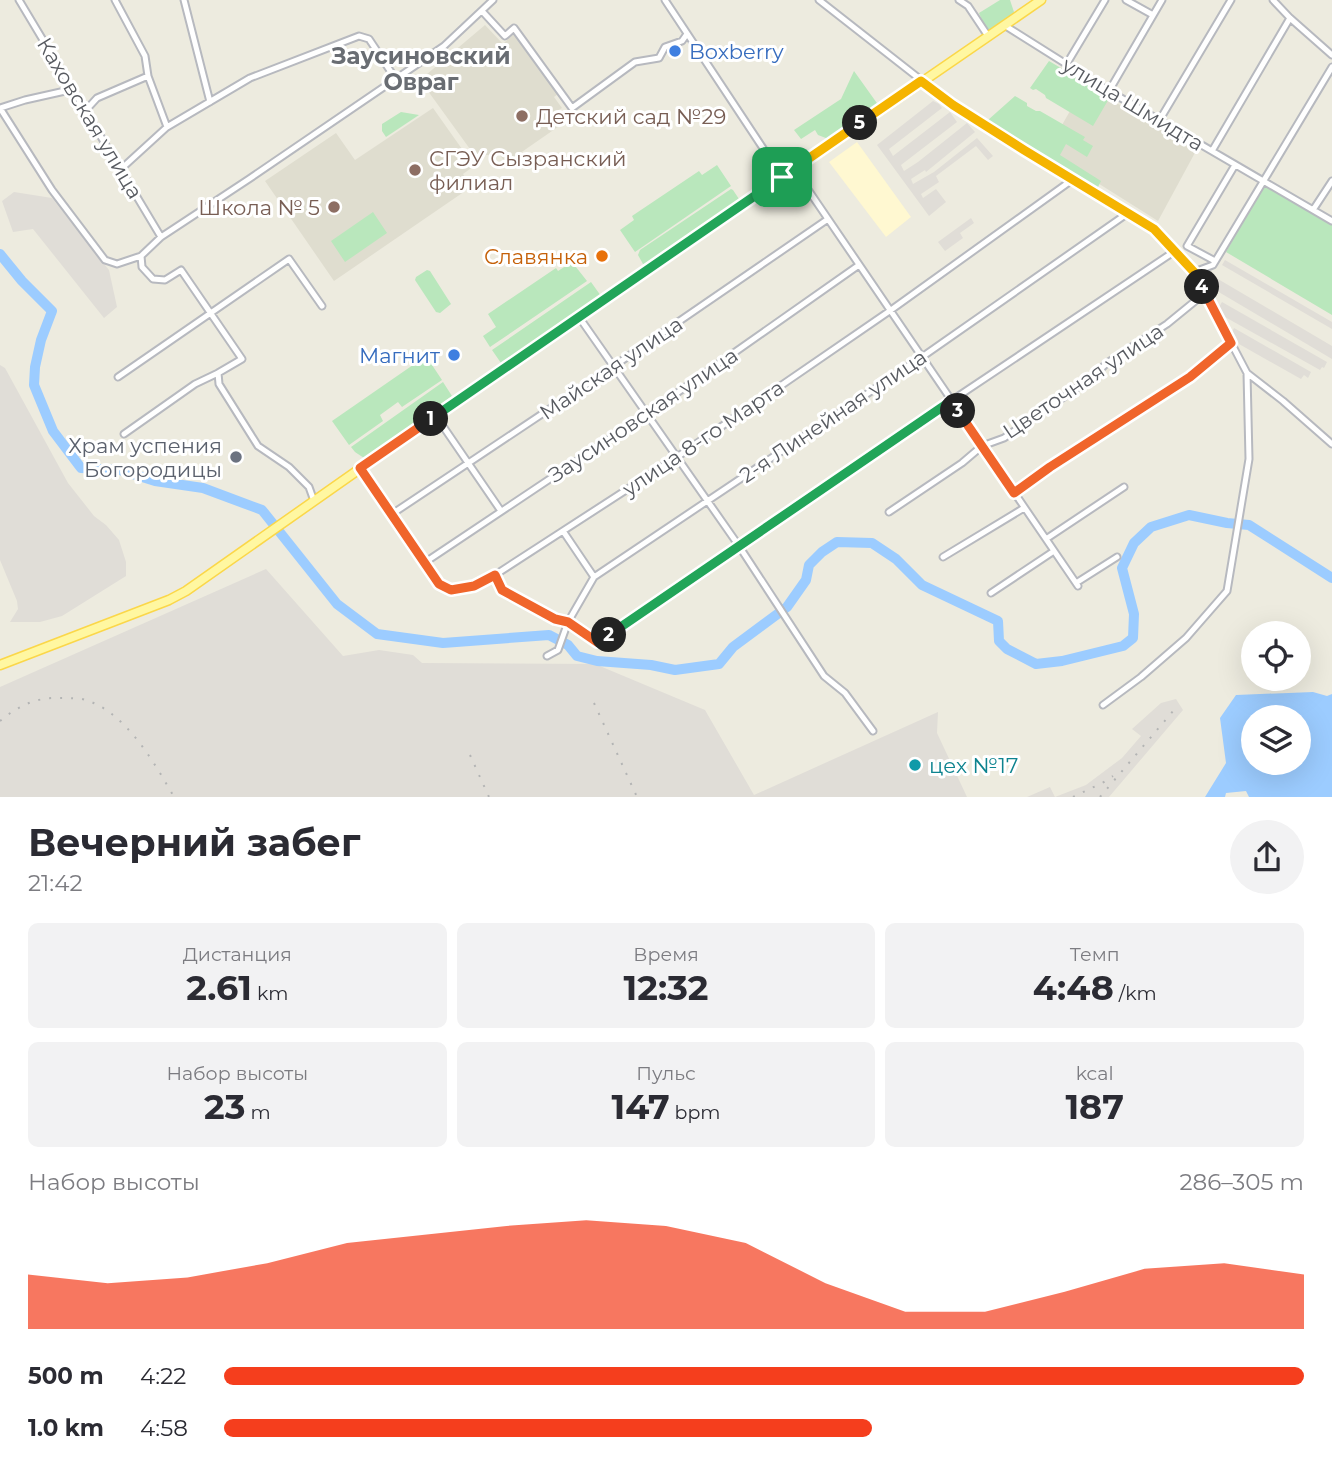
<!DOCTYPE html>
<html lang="ru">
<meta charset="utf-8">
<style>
body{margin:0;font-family:Montserrat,sans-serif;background:#f2f2f3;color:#2b2b33;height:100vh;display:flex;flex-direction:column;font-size:26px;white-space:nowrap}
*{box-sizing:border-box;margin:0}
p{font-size:23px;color:#7c7c81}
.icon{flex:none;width:38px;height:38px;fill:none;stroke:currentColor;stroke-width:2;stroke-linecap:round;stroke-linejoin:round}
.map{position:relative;height:797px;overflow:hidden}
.sheet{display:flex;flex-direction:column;background:#fff;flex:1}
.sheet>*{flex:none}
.tools{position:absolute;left:1241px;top:621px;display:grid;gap:14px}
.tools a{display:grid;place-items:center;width:70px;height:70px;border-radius:50%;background:#fff;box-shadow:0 7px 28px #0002;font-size:35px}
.pin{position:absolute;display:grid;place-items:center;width:60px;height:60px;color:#fff;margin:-30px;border-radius:14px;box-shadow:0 4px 10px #0006}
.km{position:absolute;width:35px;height:35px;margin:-18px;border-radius:50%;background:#222;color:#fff;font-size:19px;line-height:35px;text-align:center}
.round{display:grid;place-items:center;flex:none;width:74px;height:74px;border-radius:37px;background:#f2f2f3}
.summary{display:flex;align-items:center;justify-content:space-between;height:119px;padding:0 28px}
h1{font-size:38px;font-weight:700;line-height:52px}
.stats{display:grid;grid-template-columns:repeat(3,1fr);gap:10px;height:119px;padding:7px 28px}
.stats div{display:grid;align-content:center;border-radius:10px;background:#f2f2f3;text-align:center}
.stats b{font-size:35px;font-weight:700}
.stats small{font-size:19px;font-weight:400}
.stats p{font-size:19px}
.chart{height:196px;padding:14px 28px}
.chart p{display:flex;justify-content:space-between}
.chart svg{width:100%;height:126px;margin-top:7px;fill:#f53e1d;opacity:.7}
ul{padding:0 28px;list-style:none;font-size:23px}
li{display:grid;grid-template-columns:112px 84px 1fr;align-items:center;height:52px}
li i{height:18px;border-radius:9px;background:#f53e1d}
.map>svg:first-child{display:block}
</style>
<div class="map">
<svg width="1332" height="797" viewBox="0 0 1332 797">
<rect width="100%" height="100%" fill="#edebdf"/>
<path fill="#fff8d1" d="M857,142l54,75 -25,20 -57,-75z"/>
<path fill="#e0ddd7" d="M933,101l6,3 3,4 -53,41 4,7 57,-44 7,10 -56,43 3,6 14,-9 49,-39 8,9 -49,40 -1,-2 -14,9 2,5 21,-12 43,-34 16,18 -5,4 -12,-14 -40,30 3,6 -18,12 2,4 13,-9 10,13 -17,14 -52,-71z
M14,192l38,6 57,72 8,37 -13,11 -71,-89 -20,3 -11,-31z
M971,218l3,5 -14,10 3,5 -18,13 -7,-9z
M1225,260l107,62v7l-110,-64z
M1206,272l126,74v13l-115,-68 2,-4 -6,-3 -2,2 -8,-5z
M1222,302l105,60 -3,6 -2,-1 -2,3 -104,-58z
M1234,328l77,44 -3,6 -4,-3 -3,4 -62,-35v-1l-4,-3 1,-3 -5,-3z
M0,365l5,3 63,115 26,33 12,9 13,15 7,22v14l-64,40 -22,6h-30l8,-13 -1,-8 -17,-41z
M266,569l77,87 36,-6 34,5 9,8 173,1 110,46 49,85 184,-83 -1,21 30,64h-967v-110z
M1176,699l7,11 -74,87h-82l23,-10 5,10 31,-12 36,-27 19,-22 -9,-7 29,-26z"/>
<path fill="#dfddcf" d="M485,25l18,19 11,-11 44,61 -4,3 8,11 -5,3 8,11 -59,41 -7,-9 -24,2 -55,-76z
M1085,85l112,64 -39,72 -111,-70z
M433,108l41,58 -11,8 8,13 -137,94 -69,-100 71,-48 19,27z"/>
<path fill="#b9e7bc" d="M1000,0h10l4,12 -1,3 -23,16 -7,-8 -4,-10z
M1049,61l61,36 -17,29 -47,-28 -1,-3 -9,-6 -3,1 -3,-2z
M854,71l25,35 -48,34 -13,-5 -3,-5 -14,9 -7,-9 47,-31z
M1015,96l12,7v3l9,5h4l45,26 -2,3 10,6 -6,11 -21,-13 -6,11 41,26 -4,8 -109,-69z
M401,112l18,3 -33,22 -4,-6v-7z
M717,165l14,21 -96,66 -15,-22 14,-10 -2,-4 67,-45 3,4z
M1264,184l68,40v91l-106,-63z
M731,189l2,1 6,9 -1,4 -91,61h-4l-5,-9 2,-5z
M373,212l14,21 -42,29 -14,-21z
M572,262l15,19 -97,66 -7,-11 13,-9 -8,-13 68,-46 2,3z
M427,270l3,1 21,33 -11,9 -4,-1 -21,-32 1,-3z
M591,282l10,14 -100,67 -9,-13z
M426,356l16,24 -40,27 -4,-5 -18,13 3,6 -34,24 -17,-24z
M443,382l9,14 -88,62 -9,-6 -4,-5z"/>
<path fill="#9cccff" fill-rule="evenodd" d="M1313,692l14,4 5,-2v103h-83l-3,-6 -20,2 -1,4h-20l21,-34 -6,-45 16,-23zM1253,718h45v45h-45z"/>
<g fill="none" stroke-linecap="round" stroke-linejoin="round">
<path stroke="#9cccff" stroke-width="10" d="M0,254l22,27 30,30 -11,29 -6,27 -1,18 19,46 28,37 39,2 35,11 48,7 59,22 75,94 40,30 66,9 106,-8 19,10 9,11 20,5 54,4 24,5 44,-6 14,-17 54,-40 19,-27 3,-15 13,-13 15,-10 35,1 24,16 26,26 76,36 1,20 8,8 29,15 26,-3 61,-15 10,-8 1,-24 -12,-46 12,-25 17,-16 38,-12 38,8 22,2 83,53"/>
<g stroke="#b7b9bf" stroke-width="9">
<path id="street" d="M19,0l142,237
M115,0l30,56 3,20 19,51
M184,0l26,102
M665,0l117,177
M819,0l134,105 71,46 130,78 40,43 53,101 2,86 -22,132 -41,47 -45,39 -38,28
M959,0l9,6 20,30
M1126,0l27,15
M1273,0l17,18 42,37
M482,11l23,25 9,-8 58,80 63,-46 24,-4 6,-11 17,-6 5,-7
M1004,25l105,66 223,130
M1066,65l39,-65
M74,89l-49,11 -25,8 52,82 53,70 12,4 24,-8 20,-19 88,-58 195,-133 49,-46
M1109,91l53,-91
M86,110l11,-12 51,-22
M1159,121l72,-121
M1212,151l78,-133
M121,169l46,-42 83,-49 109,-42 10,3 26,39
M794,169l284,417
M1313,210l19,-29
M141,256l1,11 11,12 12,1 16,-10 61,89 -24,14 1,11 39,62 31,21 20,20 5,14
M1215,261l-28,-15 48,-81
M1194,272l19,-7 119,-198
M579,317l160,229 85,130 21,17 28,38
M1247,373l36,28 49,43
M118,377l171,-118 33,47
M436,416l65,95
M124,434l71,-50 23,-11
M361,468l78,117 12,5 23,-4 21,-11 182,-118 214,-147 181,-130
M1014,493l36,-26 140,-90 41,-34
M889,512l73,-49 20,-17 22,-8 86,-59 17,-16 60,-39 38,-31
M392,514l222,-148 214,-147
M563,531l31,46
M1046,539l78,-52
M943,557l81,-49
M424,563l223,-149 212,-149
M495,575l7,15 53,29 13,3 29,20 354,-241 224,-150
M1076,583l41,-26
M991,593l63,-42
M547,656l11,-6 10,-28 26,-45 328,-220 206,-144"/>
</g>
<g stroke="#fbd749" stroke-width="11">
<path id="primary" d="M0,665l169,-65 17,-9 175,-123 680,-468"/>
</g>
<use href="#street" stroke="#fff" stroke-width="5"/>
<use href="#primary" stroke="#fff7a1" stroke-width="8"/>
<path stroke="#b3b4b4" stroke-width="2" stroke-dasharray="2 9" stroke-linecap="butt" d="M594,703l43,94
M0,721c18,-15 36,-24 60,-23 7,0 14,0 22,1 42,10 72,63 92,98
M470,755l19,42
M1073,797l31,-15 9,-6
M1100,797l74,-87"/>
</g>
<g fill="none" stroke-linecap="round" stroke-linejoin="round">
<g stroke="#fff" stroke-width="14">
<path id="split-1" d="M431,419l351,-242"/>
</g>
<g stroke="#fff" stroke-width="14">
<path id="split-2" d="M431,419l-71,49 79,116 12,6 23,-4 21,-11 7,15 53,29 13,3 29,20 12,-7"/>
</g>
<g stroke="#fff" stroke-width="14">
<path id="split-3" d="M609,635l342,-234 7,10"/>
</g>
<g stroke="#fff" stroke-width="14">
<path id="split-4" d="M958,411l56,82 36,-26 140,-90 41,-34 -29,-56"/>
</g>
<g stroke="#fff" stroke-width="14">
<path id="split-5" d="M860,123l61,-42 32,24 71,45 130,79 40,43 8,15"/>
</g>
<g stroke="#fff" stroke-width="14">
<path id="split-6" d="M782,177l78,-54"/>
</g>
<use href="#split-1" stroke="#22a559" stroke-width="9"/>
<use href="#split-2" stroke="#f0652b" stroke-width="9"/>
<use href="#split-3" stroke="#22a559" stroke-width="9"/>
<use href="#split-4" stroke="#f0652b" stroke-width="9"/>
<use href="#split-5" stroke="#f5b400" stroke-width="9"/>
<use href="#split-6" stroke="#f5b400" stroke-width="9"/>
</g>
<g fill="#3f7fe0" stroke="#fff" stroke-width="2.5">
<circle cx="675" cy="51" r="7"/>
<circle cx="454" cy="355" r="7"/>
</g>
<g fill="#8d6e63" stroke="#fff" stroke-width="2.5">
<circle cx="522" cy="116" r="7"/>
<circle cx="415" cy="170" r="7"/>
<circle cx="334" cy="207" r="7"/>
</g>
<circle fill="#e8710a" stroke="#fff" stroke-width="2.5" cx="602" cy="256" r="7"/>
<circle fill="#6b7280" stroke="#fff" stroke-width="2.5" cx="236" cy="457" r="7"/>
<circle fill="#0f9aa8" stroke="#fff" stroke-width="2.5" cx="915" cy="765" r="7"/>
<g text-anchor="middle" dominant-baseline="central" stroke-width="6" stroke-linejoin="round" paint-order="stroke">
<g font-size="21" fill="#366cbe" stroke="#fff" text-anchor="start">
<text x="689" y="51">Boxberry</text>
<text x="440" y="355" text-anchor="end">Магнит</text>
</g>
<g font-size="21" fill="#585b61" stroke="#fff">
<text transform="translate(1133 104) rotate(31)">улица Шмидта</text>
<text transform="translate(90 118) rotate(59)">Каховская улица</text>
<text transform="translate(611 368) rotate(-34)">Майская улица</text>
<text transform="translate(1083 381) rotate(-34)">Цветочная улица</text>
<text transform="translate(643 415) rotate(-34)">Заусиновская улица</text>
<text transform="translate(833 416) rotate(-34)">2-я Линейная улица</text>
<text transform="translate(703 438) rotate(-34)">улица 8-го Марта</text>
</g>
<g font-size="21" fill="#785e54" stroke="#fff" text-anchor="start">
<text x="536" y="116">Детский сад №29</text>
<text x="429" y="158">СГЭУ Сызранский<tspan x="429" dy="24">филиал</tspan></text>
<text x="320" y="207" text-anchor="end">Школа № 5</text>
</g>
<g font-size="21" fill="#c56008" stroke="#fff" text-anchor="end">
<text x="588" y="256">Славянка</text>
</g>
<g font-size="21" fill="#5b616d" stroke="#fff" text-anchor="end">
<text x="222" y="445">Храм успения<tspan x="222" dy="24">Богородицы</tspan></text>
</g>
<g font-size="21" fill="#0d838f" stroke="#fff" text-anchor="start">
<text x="929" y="765">цех №17</text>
</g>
<g font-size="23" font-weight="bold" fill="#696d73" stroke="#fff">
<text x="421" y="56">Заусиновский<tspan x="421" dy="26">Овраг</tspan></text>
</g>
</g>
</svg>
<div class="tools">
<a><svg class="icon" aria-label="locate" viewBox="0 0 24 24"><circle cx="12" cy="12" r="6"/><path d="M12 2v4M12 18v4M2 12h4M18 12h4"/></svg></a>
<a><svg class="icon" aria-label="layers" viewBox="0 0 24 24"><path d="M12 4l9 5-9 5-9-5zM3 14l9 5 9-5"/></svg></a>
</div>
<div class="pin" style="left:782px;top:177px;background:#1e9e55"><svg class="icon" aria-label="arrive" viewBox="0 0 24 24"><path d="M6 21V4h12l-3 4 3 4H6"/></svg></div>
<b class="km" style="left:431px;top:419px">1</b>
<b class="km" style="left:609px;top:635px">2</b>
<b class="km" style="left:958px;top:411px">3</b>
<b class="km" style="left:1202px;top:287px">4</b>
<b class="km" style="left:860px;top:123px">5</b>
</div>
<section class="sheet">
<div class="summary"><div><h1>Вечерний забег</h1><p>21:42</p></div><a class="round"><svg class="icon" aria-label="share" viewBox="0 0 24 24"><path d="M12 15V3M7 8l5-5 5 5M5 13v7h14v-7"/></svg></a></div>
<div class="stats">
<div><p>Дистанция</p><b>2.61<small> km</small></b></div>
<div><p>Время</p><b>12:32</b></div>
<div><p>Темп</p><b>4:48<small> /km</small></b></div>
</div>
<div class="stats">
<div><p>Набор высоты</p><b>23<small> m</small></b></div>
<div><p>Пульс</p><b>147<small> bpm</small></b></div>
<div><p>kcal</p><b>187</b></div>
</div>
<div class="chart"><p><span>Набор высоты</span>286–305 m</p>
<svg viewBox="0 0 160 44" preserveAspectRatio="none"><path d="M0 44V25L10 28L20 26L30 21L40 14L50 11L60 8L70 6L80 8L90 14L100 28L110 38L120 38L130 31L140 23L150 21L160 25V44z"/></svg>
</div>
<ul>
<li><b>500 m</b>4:22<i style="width:100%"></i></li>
<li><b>1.0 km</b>4:58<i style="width:60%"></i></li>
</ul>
</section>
